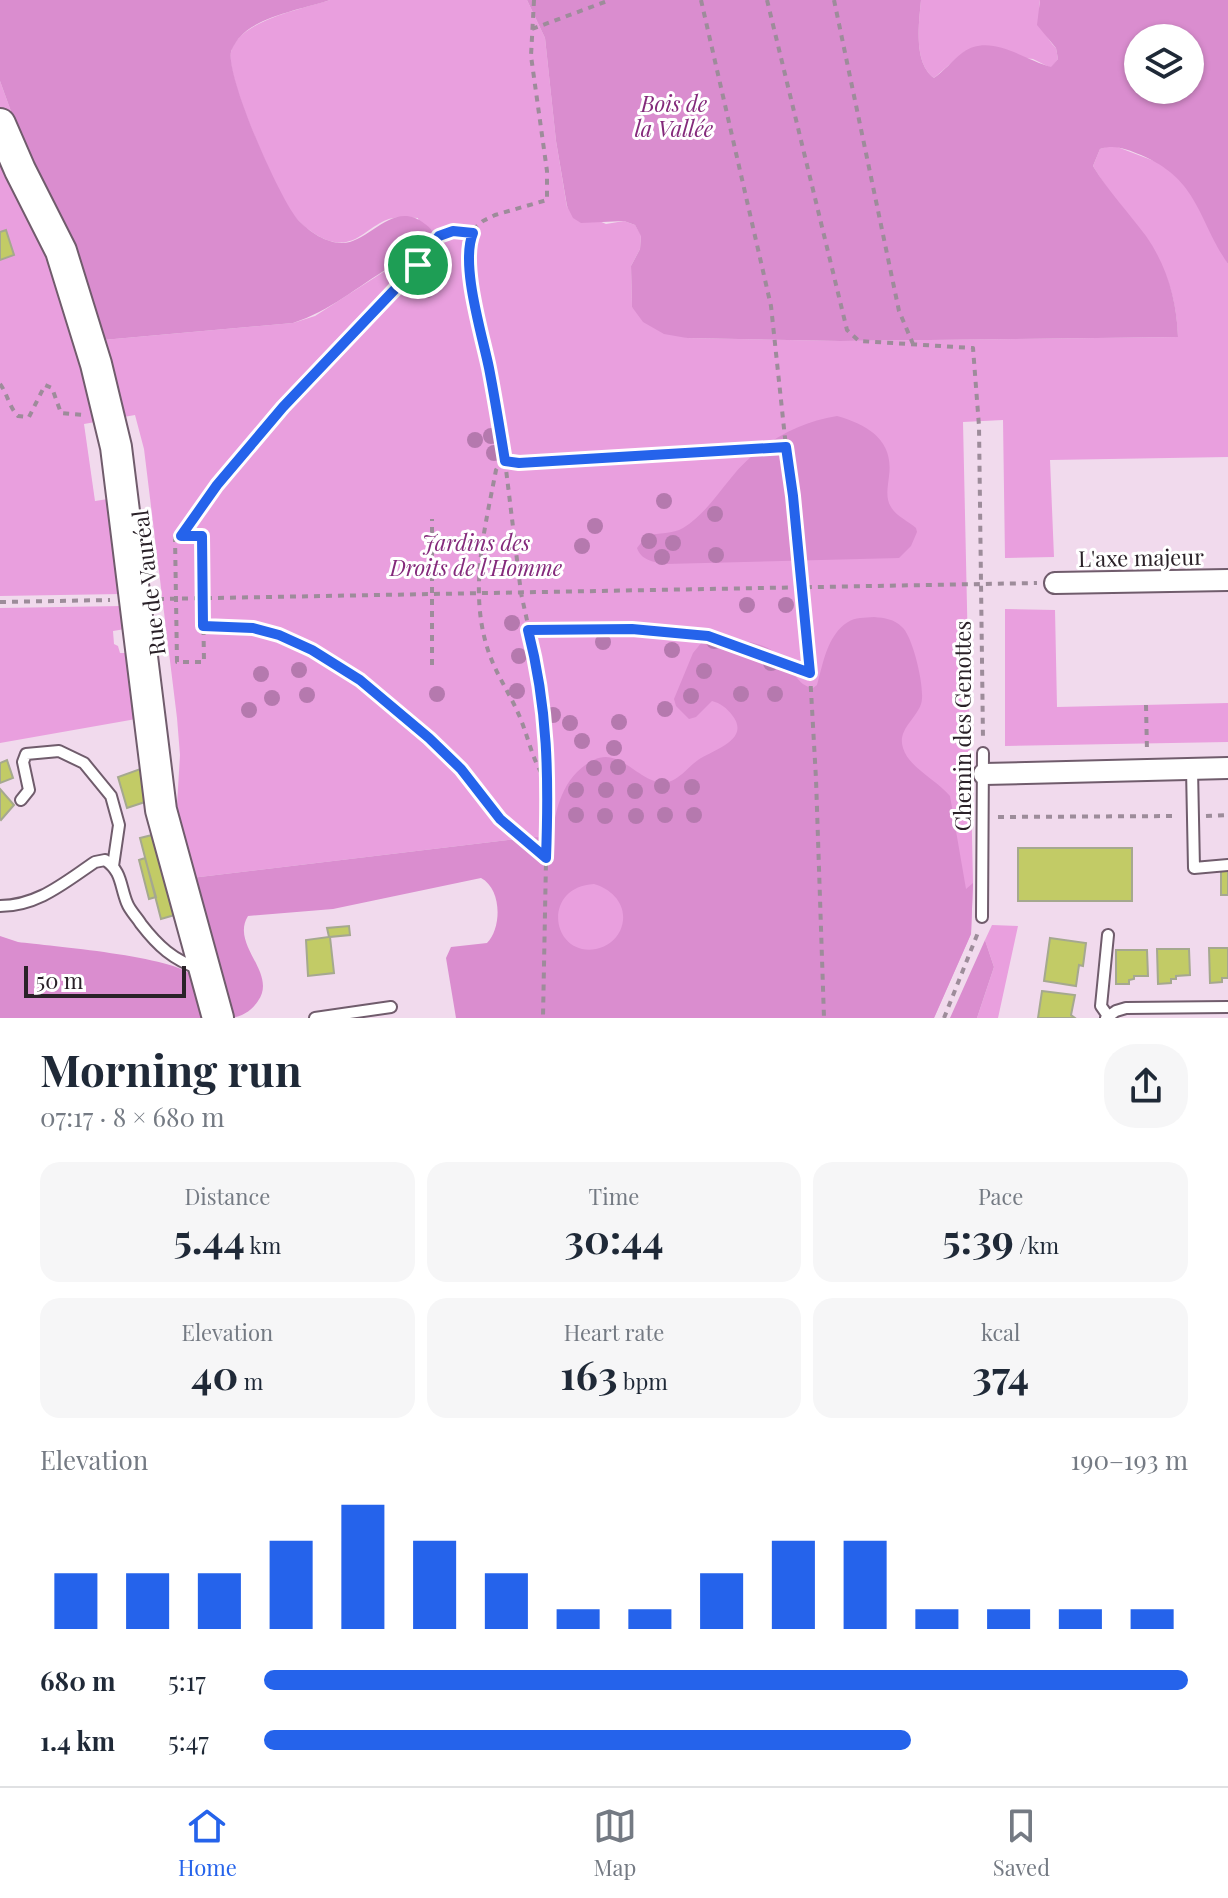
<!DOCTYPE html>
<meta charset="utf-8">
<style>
body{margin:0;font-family:"Playfair Display",serif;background:#f6f6f7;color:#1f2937;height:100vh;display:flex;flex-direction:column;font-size:30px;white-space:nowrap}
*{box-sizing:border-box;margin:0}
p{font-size:26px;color:#747a83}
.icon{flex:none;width:44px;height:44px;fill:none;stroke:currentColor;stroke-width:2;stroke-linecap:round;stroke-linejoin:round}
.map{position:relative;height:1018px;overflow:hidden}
.sheet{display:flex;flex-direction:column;background:#fff;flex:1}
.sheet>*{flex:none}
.tools{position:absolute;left:1124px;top:24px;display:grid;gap:16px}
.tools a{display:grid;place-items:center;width:80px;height:80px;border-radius:50%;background:#fff;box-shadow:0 2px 6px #0004;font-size:40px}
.scale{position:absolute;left:24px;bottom:20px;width:162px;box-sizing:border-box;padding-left:8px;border:4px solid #2a2128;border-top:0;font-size:22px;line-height:28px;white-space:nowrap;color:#2a2128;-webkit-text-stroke:6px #fff;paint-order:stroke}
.pin{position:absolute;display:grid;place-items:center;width:68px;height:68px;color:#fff;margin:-34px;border:4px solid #fff;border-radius:50%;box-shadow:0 2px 8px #0007}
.round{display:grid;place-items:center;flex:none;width:84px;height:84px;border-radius:32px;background:#f6f6f7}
.headline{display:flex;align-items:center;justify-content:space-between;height:136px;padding:0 40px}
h1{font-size:44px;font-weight:700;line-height:60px}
.figures{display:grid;grid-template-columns:repeat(3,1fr);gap:12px;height:136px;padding:8px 40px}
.figures div{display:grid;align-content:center;border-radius:20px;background:#f6f6f7;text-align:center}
.figures b{font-size:40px;font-weight:700}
.figures small{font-size:22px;font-weight:400}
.figures p{font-size:22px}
.chart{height:224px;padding:16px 40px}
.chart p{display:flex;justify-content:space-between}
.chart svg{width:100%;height:144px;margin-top:8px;stroke:#2563eb;stroke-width:6}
ul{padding:0 40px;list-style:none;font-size:26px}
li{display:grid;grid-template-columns:128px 96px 1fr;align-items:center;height:60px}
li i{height:20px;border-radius:10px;background:#2563eb}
.dock{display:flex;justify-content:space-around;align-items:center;height:112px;border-top:2px solid #e0e1e3;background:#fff;font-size:22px;color:#747a83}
.dock a{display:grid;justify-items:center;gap:4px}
.dock .current{color:#2563eb}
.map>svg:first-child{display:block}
</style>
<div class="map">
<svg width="1228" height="1018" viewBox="0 0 1228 1018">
<rect width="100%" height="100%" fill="#f1daed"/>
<path fill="#e99fde" d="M330,0h197l18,38 11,103 11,66 39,17 18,-3 11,4 6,10 -1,14 -9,17 1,41 55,31 153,3 338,-4c-3,-85 -47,-107 -85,-171l7,-17 12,-4 50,19 8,7 21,20 37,73v193l-178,3 4,97 -49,1 -2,-138 -40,2 10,461 -2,51 -37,84h-398l-4,-181 -341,41 -11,-44 -3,-29 3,-50 -3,-37 -33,-269 -9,-34 -51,9 11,77 13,-2 13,95 -121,2v-515l17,47 53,107 33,105 190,-17 22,-7 87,-56 23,-7 -7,-35c-12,-1 -26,-2 -36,4 -19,10 -30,27 -55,18 -13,-5 -30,-18 -37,-30 -15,-23 -65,-135 -59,-158 8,-32 72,-43 99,-52z
M921,0h119c-4,17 4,36 16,48l2,11 -7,9 -18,-9 -68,-8 -31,27c-21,-15 -15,-55 -13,-78z
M122,606l3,23 -12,2 1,13 4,2 2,7h8l8,66 -136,24v-135z
M1005,609l50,1 2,97 171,-4v39l-223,4z
M992,925l26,1 -20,92h-21l17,-51 -9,-27z"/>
<path fill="#da8dcf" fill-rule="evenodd" d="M0,0h330c-24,8 -74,17 -90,37 -3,3 -8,11 -9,15 -5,25 50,151 68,169 11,11 27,22 43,22 28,0 51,-45 83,-19 8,5 10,12 9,21 -10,13 -30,14 -44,22 -33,20 -60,44 -97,56l-190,17 -33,-105 -53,-107 -17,-47z
M527,0h394c-2,23 -8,63 13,78 10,-7 18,-17 28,-25 28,-21 62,7 89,14l7,-8 -2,-11 -19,-23 3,-25h188v264c-31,-46 -29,-84 -87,-109 -15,-6 -26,-11 -41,-6l-7,17c15,25 36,47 53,70 21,30 31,65 32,101l-338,4 -153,-3 -23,-4 -21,-12 -11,-15 -1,-41 9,-17 1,-13 -6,-11 -11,-4 -43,2 -8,-5 -6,-12 -11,-65 -11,-103zM1138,38h52v52h-52z
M837,416c31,9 57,24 52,60 -1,10 -4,22 2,31 5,9 17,14 25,21l1,4 -6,14 -12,12 -234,6c-12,-2 -24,-4 -28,-16l10,-13c12,-2 26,-1 36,-7 20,-12 33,-32 48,-50 26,-33 64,-55 106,-62z
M874,617c11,1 20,2 28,10 11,9 24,64 19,77 -5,15 -24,26 -18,44 6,20 34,32 47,48l16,93 7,-6 -2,51 -37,84h-478l-10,-60 5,-11 36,-4c15,-15 15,-54 -6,-65l-148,31 -85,7c-18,29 30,57 10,85 -7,10 -15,15 -27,17l-40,-140 341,-41 20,1c3,-30 12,-64 42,-78 27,-14 47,27 74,22 12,-3 20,-15 30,-22 14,-10 54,-20 34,-45 -5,-7 -12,-12 -20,-14l-16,16 -7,2 -13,-13 -2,-7 19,-46 9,-11c27,-4 59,-4 80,16 11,10 15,28 31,30l4,-3c6,-21 10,-50 31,-63 7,-5 17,-4 26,-5zM594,884c21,6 36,25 26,47 -5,10 -14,16 -24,18 -45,8 -55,-62 -2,-65z
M0,936l18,6c31,4 159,14 176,35 7,11 11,29 16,41h-210z
M985,940l9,27 -17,51h-27z"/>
<path fill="#c2cb66" stroke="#a5a88f" stroke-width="2" d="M6,230l8,25 -14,5v-28z
M7,760l6,18 -13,5v-20z
M143,768l5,33 -21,7 -9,-31z
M0,789l14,16 -13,15 -1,-1z
M156,834l22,80 -17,5 -21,-81z
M1018,848h114v53h-114z
M145,858l11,39 -7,2 -10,-39z
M1221,868h7v27h-7z
M349,926l1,9 -20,2 4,36 -26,3 -2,-36 23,-3 -2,-9z
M1050,938l36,5 -3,23 -4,-1 -3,21 -32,-5z
M1209,948h19v30h-6v4l-12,1z
M1157,949h32l1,26 -14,1v3h-5v4l-13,1z
M1116,950h31l1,26h-14v3l-5,1v4h-13z
M1042,991l33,4 -4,20 4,3h-37z"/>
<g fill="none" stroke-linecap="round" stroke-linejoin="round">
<g stroke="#705c6c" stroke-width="14">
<path id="lane" d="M1192,769l2,99 34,-3
M21,800l8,-10 -6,-28 3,-8 33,-3 25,12 27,33 8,29 -6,41
M0,906c38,0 65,-24 95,-44l10,-2c17,11 15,26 22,43 3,8 10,14 14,21 17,22 32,36 59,45
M982,917l1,-164
M1108,935l-7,71 7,10
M315,1018l76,-11
M1106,1018l10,-7 10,-3 102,-1"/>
</g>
<g stroke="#705c6c" stroke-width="24">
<path id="street" d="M1055,583l173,-3
M984,774l244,-6"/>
</g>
<g stroke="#705c6c" stroke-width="34">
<path id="secondary" d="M0,124l20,46 41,81 35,113 20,83 45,363 57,208"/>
</g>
<path stroke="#9d8c9a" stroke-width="4" stroke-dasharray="6 6" stroke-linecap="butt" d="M534,0l-3,56 16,115v29l-52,15 -12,6 -8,7 -7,17 8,64 29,152 16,132 18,82 9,80 -5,263
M701,0l70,306 39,367 6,106 8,239
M767,0l80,330 12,11 114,7 6,78 4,313
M834,0l65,311 14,33
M532,29l78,-29
M0,384c8,11 9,23 18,32l11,1 16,-32 7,3 9,25 23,2
M175,536h27l2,126h-27z
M181,536l56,-76 104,-117 77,-78 21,-29 14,-5 20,2
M158,599l879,-16
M0,602l110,-2
M203,626l50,2 26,7 56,28 25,17 101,89 39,50 46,39
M528,630l104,-1 76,7 102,37
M432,665v-146
M1146,705l1,46
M548,783c-16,-21 -19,-45 -29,-68 -10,-23 -25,-44 -32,-68 -18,-59 -2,-119 9,-177 6,-11 13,-8 23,-7l266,-16
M1206,816l22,-1
M998,817l180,-1
M944,1018l35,-88"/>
<use href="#lane" stroke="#fff" stroke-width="10"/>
<use href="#street" stroke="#fff" stroke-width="20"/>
<use href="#secondary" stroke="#fff" stroke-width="30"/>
</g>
<g fill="#b579ae">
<circle cx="427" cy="290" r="8"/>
<circle cx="491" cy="436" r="8"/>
<circle cx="475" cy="440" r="8"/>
<circle cx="494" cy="453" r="8"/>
<circle cx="664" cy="501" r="8"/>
<circle cx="715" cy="514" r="8"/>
<circle cx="595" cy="526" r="8"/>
<circle cx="649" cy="541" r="8"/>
<circle cx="673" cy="543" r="8"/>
<circle cx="582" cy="546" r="8"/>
<circle cx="716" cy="555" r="8"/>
<circle cx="662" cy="557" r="8"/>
<circle cx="747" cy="605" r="8"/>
<circle cx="786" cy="605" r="8"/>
<circle cx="512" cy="623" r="8"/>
<circle cx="714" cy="641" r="8"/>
<circle cx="603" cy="642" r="8"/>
<circle cx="672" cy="650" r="8"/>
<circle cx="519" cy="656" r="8"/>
<circle cx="771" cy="663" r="8"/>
<circle cx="299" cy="670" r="8"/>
<circle cx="704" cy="671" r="8"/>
<circle cx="261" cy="674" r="8"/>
<circle cx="517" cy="691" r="8"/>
<circle cx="437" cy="694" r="8"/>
<circle cx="741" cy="694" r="8"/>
<circle cx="775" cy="694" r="8"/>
<circle cx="307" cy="695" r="8"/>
<circle cx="691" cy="696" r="8"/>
<circle cx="272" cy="698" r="8"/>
<circle cx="665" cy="709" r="8"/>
<circle cx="249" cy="710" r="8"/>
<circle cx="553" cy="715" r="8"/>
<circle cx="619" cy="722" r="8"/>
<circle cx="570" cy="723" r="8"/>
<circle cx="582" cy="741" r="8"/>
<circle cx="614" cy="748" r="8"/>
<circle cx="618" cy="767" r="8"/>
<circle cx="594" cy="768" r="8"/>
<circle cx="662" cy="786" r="8"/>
<circle cx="692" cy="787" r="8"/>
<circle cx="576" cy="790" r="8"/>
<circle cx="606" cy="790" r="8"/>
<circle cx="635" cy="791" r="8"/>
<circle cx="576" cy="815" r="8"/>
<circle cx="665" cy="815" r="8"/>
<circle cx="694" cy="815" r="8"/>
<circle cx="605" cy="816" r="8"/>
<circle cx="636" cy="816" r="8"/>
</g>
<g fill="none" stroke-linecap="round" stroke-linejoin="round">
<g stroke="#fff" stroke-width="16">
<path id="route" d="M453,231l20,2c-13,31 9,101 16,135 6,31 11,62 16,93l14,2 267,-16 7,49 17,177 -102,-37 -76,-7 -104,1c20,78 21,148 18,228l-46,-39 -39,-50 -32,-31 -69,-58 -48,-30 -33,-15 -26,-7 -50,-2 -1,-90h-21l36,-51 66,-78 135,-142 21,-29z"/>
</g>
<use href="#route" stroke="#2563eb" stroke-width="10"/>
</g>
<g text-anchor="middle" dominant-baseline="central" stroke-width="6" stroke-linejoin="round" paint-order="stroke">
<g font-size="22" font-style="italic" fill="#842a7b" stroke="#fff">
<text x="674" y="103">Bois de<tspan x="674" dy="25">la Vallée</tspan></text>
<text x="476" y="542">Jardins des<tspan x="476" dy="25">Droits de l'Homme</tspan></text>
</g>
<g font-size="22" fill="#2a2128" stroke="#fff">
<text transform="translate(1141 557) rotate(-1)">L'axe majeur</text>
<text transform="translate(148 583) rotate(-97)">Rue de Vauréal</text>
<text transform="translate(962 726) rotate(-90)">Chemin des Genottes</text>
</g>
</g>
</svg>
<div class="tools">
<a><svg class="icon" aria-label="layers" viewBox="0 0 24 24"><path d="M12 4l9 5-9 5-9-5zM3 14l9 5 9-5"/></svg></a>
</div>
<div class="scale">50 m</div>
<div class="pin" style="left:418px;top:265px;background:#1e9e55"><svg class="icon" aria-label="arrive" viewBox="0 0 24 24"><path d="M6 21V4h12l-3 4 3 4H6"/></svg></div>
</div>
<section class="sheet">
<div class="headline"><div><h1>Morning run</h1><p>07:17 · 8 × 680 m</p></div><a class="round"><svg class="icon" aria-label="share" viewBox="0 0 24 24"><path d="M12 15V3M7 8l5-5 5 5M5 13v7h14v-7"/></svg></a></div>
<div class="figures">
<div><p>Distance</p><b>5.44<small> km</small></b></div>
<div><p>Time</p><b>30:44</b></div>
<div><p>Pace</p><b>5:39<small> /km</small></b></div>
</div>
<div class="figures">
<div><p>Elevation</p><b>40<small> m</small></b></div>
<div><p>Heart rate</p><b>163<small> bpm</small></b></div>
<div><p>kcal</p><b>374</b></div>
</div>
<div class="chart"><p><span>Elevation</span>190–193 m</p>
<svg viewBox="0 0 160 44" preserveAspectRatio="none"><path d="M5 44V27M15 44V27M25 44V27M35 44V17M45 44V6M55 44V17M65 44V27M75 44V38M85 44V38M95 44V27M105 44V17M115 44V17M125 44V38M135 44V38M145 44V38M155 44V38"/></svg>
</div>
<ul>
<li><b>680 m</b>5:17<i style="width:100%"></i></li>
<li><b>1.4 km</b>5:47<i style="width:70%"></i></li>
</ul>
</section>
<nav class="dock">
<a class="current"><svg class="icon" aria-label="home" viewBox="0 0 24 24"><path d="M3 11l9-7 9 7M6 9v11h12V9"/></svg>Home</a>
<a><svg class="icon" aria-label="map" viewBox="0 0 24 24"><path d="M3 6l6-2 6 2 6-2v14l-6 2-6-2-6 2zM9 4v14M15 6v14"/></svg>Map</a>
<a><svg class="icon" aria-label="saved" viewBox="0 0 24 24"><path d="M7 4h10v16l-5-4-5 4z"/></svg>Saved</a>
</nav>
